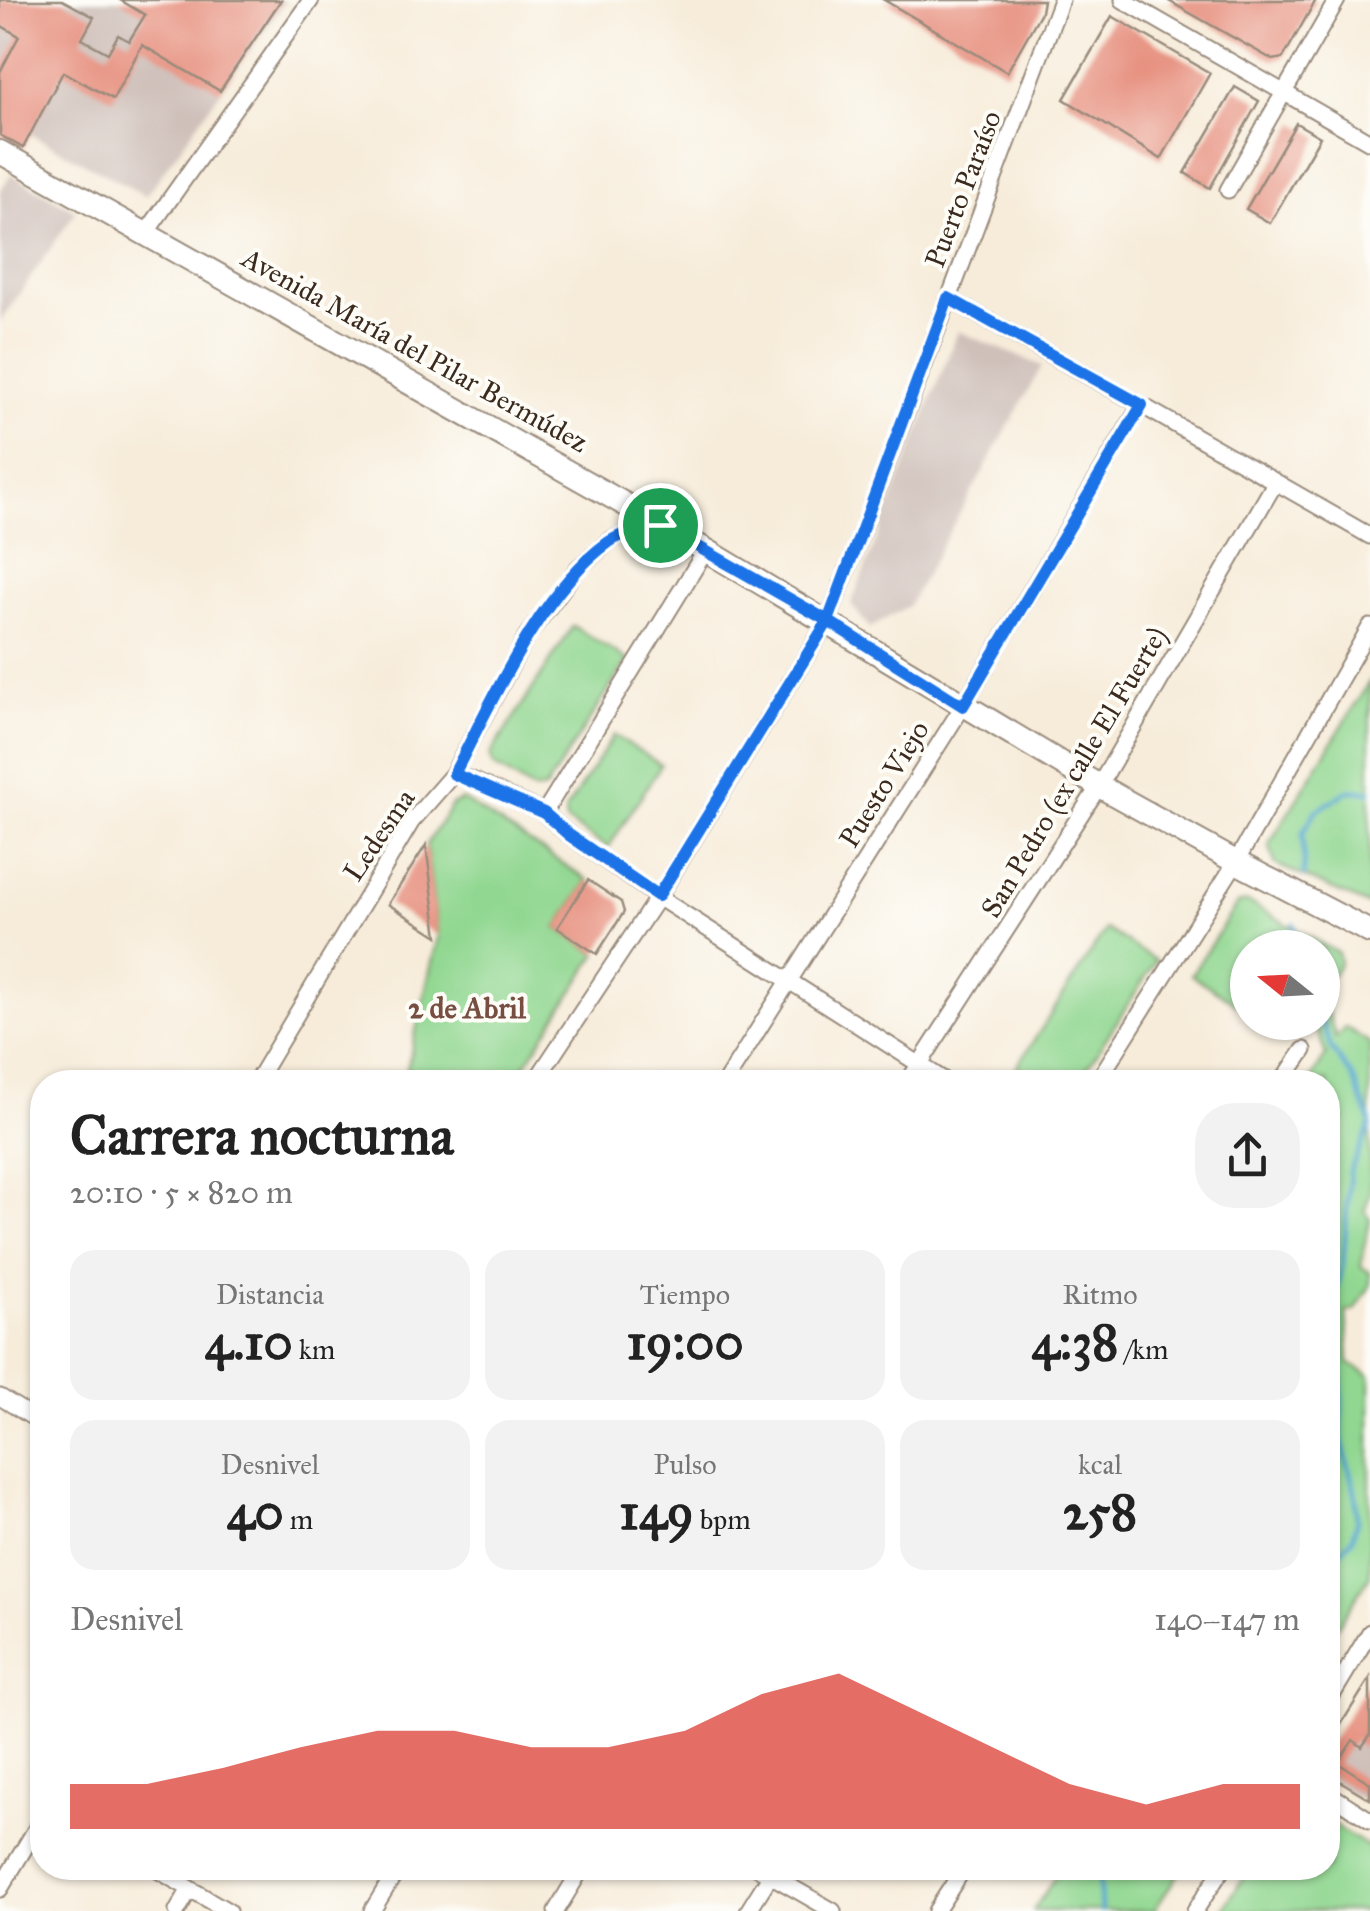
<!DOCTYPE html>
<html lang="es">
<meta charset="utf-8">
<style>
body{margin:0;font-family:"IM FELL Great Primer",serif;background:#f2f2f2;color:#222;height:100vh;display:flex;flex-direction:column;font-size:38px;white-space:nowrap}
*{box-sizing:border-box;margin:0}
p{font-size:32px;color:#767676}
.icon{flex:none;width:55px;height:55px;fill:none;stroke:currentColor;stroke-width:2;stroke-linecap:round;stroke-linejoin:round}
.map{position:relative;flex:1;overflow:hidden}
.details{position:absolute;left:30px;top:1070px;width:1310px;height:810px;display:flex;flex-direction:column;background:#fff;border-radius:40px;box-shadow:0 2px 8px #0004}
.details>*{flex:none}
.needle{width:65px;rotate:288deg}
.buttons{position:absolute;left:1230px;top:930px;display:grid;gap:20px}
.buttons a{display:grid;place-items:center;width:110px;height:110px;border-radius:50%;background:#fff;box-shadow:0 2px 8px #0004;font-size:50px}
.pin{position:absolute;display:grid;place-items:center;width:85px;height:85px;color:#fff;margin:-42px;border:5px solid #fff;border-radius:50%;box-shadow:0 2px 10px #0007}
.round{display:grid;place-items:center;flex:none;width:105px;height:105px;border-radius:40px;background:#f2f2f2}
.summary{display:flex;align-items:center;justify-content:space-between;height:170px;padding:0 40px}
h1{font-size:55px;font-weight:700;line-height:75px}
.figures{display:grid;grid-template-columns:repeat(3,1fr);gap:15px;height:170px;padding:10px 40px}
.figures div{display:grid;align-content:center;border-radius:25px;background:#f2f2f2;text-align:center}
.figures b{font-size:50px;font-weight:700}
.figures small{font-size:28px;font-weight:400}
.figures p{font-size:28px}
.chart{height:280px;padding:20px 40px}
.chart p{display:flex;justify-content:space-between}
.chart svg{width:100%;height:180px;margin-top:10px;fill:#d93025;opacity:.7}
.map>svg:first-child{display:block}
</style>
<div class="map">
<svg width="1370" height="1911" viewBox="0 0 1370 1911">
<rect width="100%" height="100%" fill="#fdfcf7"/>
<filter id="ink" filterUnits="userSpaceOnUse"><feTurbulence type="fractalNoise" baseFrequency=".01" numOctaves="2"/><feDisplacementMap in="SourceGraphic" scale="20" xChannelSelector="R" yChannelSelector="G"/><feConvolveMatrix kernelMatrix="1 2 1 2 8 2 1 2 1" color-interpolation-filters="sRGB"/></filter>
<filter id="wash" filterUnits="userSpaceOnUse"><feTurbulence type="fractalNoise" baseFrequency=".0048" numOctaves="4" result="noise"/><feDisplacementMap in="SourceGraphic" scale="40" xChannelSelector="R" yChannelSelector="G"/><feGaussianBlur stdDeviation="2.25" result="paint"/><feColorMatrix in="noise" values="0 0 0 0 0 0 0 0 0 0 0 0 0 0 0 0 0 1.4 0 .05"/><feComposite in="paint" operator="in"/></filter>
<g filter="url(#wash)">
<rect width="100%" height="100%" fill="#f7ecda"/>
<path fill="#cfc0ba" d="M0,0h286l-140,196 -146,-78z
M11,174l65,37 -76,111v-131z
M958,331l84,35 -134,240 -38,22 -19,-23z
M1337,1730l25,16 8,-11v71l-42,-27 14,-23 -14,-11z"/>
<path fill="#91d791" stroke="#668058" stroke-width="2.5" d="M573,626l55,34 -83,129 -11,2 -41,-26 -3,-10z
M1370,681v225l-95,-42 -6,-20z
M614,735l47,30 -53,83 -42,-27 -1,-10z
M463,800l125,80 -31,48 40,26 -83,128h-110l34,-146 -12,-91 26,-40z
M1248,902l90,51 2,10 -17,28 -1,-43h-74l-1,63 -56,-36 46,-71z
M1106,929l50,32 -78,121h-71z
M1323,999l13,39 9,-11 25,16v150l-5,18 5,9 -9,46 9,7v13l-15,24 -9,2 3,51 21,13v200l-42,65v-289l4,-1c-2,-27 -12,-85 2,-107l-6,-4v-100l15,-23 -15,-10v-25h-19l17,-27 -12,-32 8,-1z
M1328,1822l42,26v63h-148l27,-43h79z
M1061,1868h121l-28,43h-121z"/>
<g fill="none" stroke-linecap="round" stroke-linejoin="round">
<path stroke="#4fa5cb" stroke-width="5" d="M1304,875l-1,-42 12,-21 33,-21h22
M1294,924l6,24
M1322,1022l9,26 22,30 17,43
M1328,1564l24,-25 5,-19 -2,-28 -14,-54v-72l-5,-73 7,-29 7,-93 20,-45
M1101,1911l-2,-34 2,-9"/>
</g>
<g id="blocks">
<path fill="#e79281" d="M0,0h62l32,17 -12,22 26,14 10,-18 11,6 16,-26 -25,-15h161l-61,91 -78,-46 -29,54 -50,-27 -40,76 -23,-13v-63l19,-36 -19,-11z
M884,0h159l-2,12 -34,60z
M1167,0h149l-33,58 -10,2z
M1112,16l98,57 -49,86 -97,-60z
M1235,87l24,14 -49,87 -25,-15z
M1296,123l24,14 -50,86 -24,-14z
M426,845l12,91 -50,-32z
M588,880l33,22 3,10 -27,42 -40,-26z
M1370,1678v57l-8,12 -9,-7 -15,23 32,20v16l-40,-24 -2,4v-34z"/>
</g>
</g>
<g filter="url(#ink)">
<use href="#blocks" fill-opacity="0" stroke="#998b7c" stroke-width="2.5"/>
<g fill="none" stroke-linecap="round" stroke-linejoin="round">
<g stroke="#998b7c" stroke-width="19">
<path id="street" d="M1123,0l247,142
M1228,190l109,-190
M146,233l165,-233
M948,298l193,107 229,131
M453,774l21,7 70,32 25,22 89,62 289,185
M544,813l162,-263
M256,1082l156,-261 41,-47 74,-138 51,-68 33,-28 21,-9 28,-6
M535,1082l123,-185 170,-276 233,-621
M725,1082l238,-376 178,-301
M908,1082l191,-296 176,-303
M1097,1082l139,-220 134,-235
M1282,1082l22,-32
M0,1397l42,26
M1328,1702l42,-70
M1328,1793l42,27
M154,1868l74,43
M758,1868l75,43
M0,1889l42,-70
M177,1911l13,-22
M372,1911l26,-43
M556,1911l26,-43
M748,1911l27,-43
M936,1911l28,-43
M1195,1911l28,-43"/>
</g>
<g stroke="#998b7c" stroke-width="26">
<path id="secondary" d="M0,152l706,398 393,236 137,76 134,70"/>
</g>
<use href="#street" stroke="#fff" stroke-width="15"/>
<use href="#secondary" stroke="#fff" stroke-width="22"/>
</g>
</g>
<g fill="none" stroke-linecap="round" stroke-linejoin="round" filter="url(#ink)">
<g stroke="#fff" stroke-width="20">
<path id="route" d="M660,525c-18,4 -36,7 -51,17 -68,48 -117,159 -155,232l90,39 25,22 89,61 170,-275 135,85 179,-301 -194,-107 -120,323 -168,-96"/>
</g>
<use href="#route" stroke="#1a73e8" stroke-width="12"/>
</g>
<g text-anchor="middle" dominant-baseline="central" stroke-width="8" stroke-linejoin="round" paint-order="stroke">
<g font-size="28" fill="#3b2a1e" stroke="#fdfcf7">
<text transform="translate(963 189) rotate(-69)">Puerto Paraíso</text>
<text transform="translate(415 350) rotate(29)">Avenida María del Pilar Bermúdez</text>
<text transform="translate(1074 772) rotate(-59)">San Pedro (ex calle El Fuerte)</text>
<text transform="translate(884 784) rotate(-58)">Puesto Viejo</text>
<text transform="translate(379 835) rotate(-56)">Ledesma</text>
</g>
<g font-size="30" font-weight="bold" fill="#774e41" stroke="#fdfcf7">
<text x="467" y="1008">2 de Abril</text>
</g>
</g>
</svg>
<div class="buttons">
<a><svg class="needle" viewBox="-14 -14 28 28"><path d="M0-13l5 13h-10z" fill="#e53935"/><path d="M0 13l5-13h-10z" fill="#767676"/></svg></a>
</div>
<div class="pin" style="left:660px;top:525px;background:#1e9e55"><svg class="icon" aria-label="arrive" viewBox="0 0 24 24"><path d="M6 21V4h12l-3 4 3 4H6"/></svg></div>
<section class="details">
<div class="summary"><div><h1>Carrera nocturna</h1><p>20:10 · 5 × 820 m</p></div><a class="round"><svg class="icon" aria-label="share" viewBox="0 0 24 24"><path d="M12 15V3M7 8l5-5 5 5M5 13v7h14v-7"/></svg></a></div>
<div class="figures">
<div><p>Distancia</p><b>4.10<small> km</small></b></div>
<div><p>Tiempo</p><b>19:00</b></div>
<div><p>Ritmo</p><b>4:38<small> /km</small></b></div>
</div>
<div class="figures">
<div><p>Desnivel</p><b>40<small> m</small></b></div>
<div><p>Pulso</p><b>149<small> bpm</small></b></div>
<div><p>kcal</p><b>258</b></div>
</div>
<div class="chart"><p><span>Desnivel</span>140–147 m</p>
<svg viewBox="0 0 160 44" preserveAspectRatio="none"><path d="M0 44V33L10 33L20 29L30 24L40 20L50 20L60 24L70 24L80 20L90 11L100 6L110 15L120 24L130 33L140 38L150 33L160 33V44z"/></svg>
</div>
</section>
</div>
